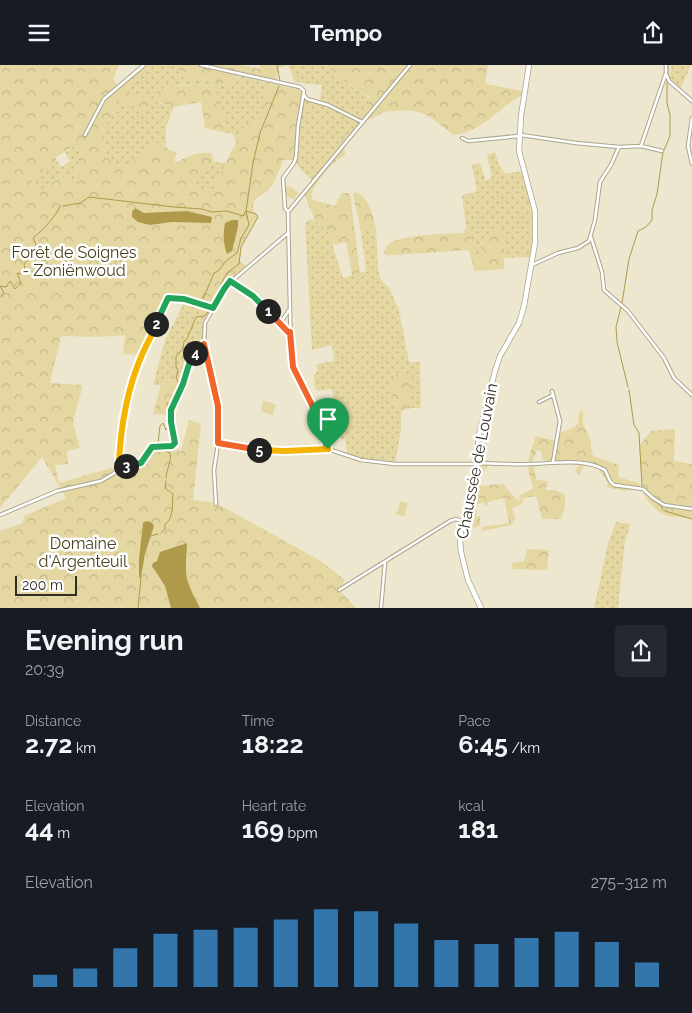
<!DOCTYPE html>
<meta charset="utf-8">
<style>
body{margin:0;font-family:Raleway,sans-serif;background:#242831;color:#f1f3f6;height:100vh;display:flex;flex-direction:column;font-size:19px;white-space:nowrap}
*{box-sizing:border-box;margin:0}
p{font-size:16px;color:#9ea1a6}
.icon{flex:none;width:28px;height:28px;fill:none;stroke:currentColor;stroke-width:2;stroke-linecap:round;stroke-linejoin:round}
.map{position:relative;height:543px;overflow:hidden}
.side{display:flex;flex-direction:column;background:#171b24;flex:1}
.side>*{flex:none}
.scale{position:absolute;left:15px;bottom:12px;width:62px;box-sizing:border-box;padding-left:5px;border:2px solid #312f25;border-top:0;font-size:14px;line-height:18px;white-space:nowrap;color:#312f25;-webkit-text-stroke:4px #fff;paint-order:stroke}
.pin{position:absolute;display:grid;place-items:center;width:42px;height:42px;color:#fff;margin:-51px -21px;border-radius:50% 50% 50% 0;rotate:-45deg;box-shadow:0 0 5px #0007}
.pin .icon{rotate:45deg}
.km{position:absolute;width:25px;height:25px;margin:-12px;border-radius:50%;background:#222;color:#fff;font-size:14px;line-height:25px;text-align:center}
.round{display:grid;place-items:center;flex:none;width:52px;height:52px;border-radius:5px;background:#242831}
.head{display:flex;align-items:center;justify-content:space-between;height:85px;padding:0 25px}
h1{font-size:28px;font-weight:700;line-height:38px}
.metrics{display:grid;grid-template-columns:repeat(3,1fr);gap:8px;height:85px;padding:5px 25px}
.metrics div{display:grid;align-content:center}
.metrics b{font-size:25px;font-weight:700}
.metrics small{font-size:14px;font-weight:400}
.metrics p{font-size:14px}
.chart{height:140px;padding:10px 25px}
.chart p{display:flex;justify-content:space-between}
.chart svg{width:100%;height:90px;margin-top:5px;stroke:#3276ab;stroke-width:6}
header{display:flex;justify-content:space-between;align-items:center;height:65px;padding:0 25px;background:#171b24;font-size:22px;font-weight:700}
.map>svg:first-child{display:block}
</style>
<header><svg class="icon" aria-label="menu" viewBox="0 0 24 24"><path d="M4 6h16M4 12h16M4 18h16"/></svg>Tempo<svg class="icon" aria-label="share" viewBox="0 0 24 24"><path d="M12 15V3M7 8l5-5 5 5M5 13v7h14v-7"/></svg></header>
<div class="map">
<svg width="692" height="543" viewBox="0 0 692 543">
<defs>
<pattern id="grass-dots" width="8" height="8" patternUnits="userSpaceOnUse" patternTransform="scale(1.25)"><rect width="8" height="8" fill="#e4d7a2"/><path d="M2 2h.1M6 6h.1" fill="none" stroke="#c4b98b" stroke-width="1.8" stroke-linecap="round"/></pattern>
<pattern id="forest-crowns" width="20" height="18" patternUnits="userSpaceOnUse" patternTransform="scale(1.25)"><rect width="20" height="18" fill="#e4d7a2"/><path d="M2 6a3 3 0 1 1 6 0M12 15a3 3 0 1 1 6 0" fill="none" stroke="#c4b98b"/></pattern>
</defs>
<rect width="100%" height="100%" fill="#ede7cf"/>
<path fill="url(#grass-dots)" d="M147,0h35l-4,4 7,11 21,-1 26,7 8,-10 34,8 -11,8v7l2,5 -4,12 -19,22v4l-6,2 -1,-6 -2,-4 -16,-3 7,-4 -7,-32 -4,-9 -4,-2 -28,1 -18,4 -5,14 15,4 -7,20v19l-5,-3 -10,1 -1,7 -14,14 -22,1c-5,-11 -13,-18 -15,-30l16,-26 -1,-7c10,-3 21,2 30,6l7,-10c-4,-2 -8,-3 -12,1l-10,-6 1,-12 -3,-1z
M288,0h39l23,21 21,13 -12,20 -39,-18 2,-16 -27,-3z
M671,0h20l-10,23 -11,-10z
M304,35l14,1 43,21 -49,58 -11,-10 -5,-8 2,-6 2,-35z
M83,74l-9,42h-6l-7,-5 -22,15 -8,-10 21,-18 6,-1 4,5 8,-6 -5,-8z
M495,87l3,10 7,12 16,-3 10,33 3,28 -4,25 -26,1v-35l-3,1 -19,20 2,7 -9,7 -4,-19 -5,-12 -4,-32 15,-4 -5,-26 8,-2 6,18 6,-4 -5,-22z
M214,97l12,1 -9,18 -1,9 -21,-2 -1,-7 10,-6z
M310,155h5l13,12 15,46 23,-7 -5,-39 15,-3 2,41 3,10 8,8 10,22 10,52h11l1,46h-10v-33l-11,-2 -7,4 3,27 5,7v20l-6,32 -22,-2 -25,-6 -3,-16h-4l-9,-50 -15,2 -3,-6v-10l4,-4 -2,-7 18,-3 -2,-16 -20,5 -7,-127z
M185,236l26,8 -8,20v15l-4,2 -10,15 -7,22 -12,32h-3l2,-3 -2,-9c10,-5 8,-14 9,-25l-15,7h-8l12,-45z
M616,457l14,2 -6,24 -6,60h-24l14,-64z"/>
<path fill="url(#forest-crowns)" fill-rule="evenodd" d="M0,0h119l-6,14 5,9 9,-7 3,1 -1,12 10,6c4,-4 8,-3 13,-1l-1,8c-13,4 -24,-8 -37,-4l1,7 -16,26 4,13 9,10 2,7 22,-1 -3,-9 16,-5 1,-7 11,-1 10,8 5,1 1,3 -3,4 2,4c10,-6 24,-13 36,-9l2,8 -10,13 -10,6 1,7 21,2 1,-9 16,-33 3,-4 5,-2 1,-4 19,-22 4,-12 -2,-5v-7l11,-8 28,6 -8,70h-11c-4,10 -8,25 -17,32 -6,5 -12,5 -13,14 -1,5 3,7 5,11 -8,12 -19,29 -19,44l7,5 -21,19 -13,22 -26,-8 -17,-2 -19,41 -10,17 -17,-1 2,-19 -26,2 -38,-1 -11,47 33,2 -10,37 7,26 -13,3 1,13 -13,1 4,18 59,-17 1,5 23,-5c14,-22 12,-21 39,-15l8,-31 12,4 -8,76 23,3 105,58 24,19 -6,10 17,18h-156l-12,-25 -2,-8 1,-32 -27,9 -3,9 -5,5 13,20 6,22h-171v-77l23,-8 1,-7 42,-18 -24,-41 -42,51zM83,75l-9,41h-6l-7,-5 -22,15 -8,-10 21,-18 6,-1 -3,-4zM135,143l9,5 67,10 -39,-1 -22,3zM146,456l8,5 -9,28 -4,23 -2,-1 4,-53z
M182,0h60l18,4v-4h27l-9,4 -2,13 -35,-9 -9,13 -26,-7 -21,1 -7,-11z
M327,0h161l-3,19 38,7v4c-24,12 -43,39 -70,40 -20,-16 -29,-27 -56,-24 -4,0 -9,0 -12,1 -12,4 -12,10 -26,7l12,-21 -21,-12z
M209,19c13,7 14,30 15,43l-7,4 -12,-3 -4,-26 -28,5 -18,-6 1,-9c16,-8 35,-6 53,-8z
M344,80l1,10c-15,9 -26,23 -34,39l2,6 22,6 7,-13h8l10,80 -8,2 -6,-33 -15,3 -3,-13 -13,-12 -11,-27z
M356,127c14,6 17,24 20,37l-15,3 -8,-37z
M504,158v46l-30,2 -4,-18 -2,-3 -73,5h-10l-1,-3c1,-1 3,-7 4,-7 11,-11 59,-11 75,-12l3,-6 5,12 5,18 8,-6 -2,-7 19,-20z
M400,308l11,2v33l-10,3 -9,-14 1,-20z
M176,313c7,10 -2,15 -4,25h-5l2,9 -2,3 -14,-1 8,-29z
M583,346v13l6,11 4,21 26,9 -1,12 21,6 1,4 -15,4 -18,-4 1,-4 -10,-15 -14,-2 -5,9 -4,-3 4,-7 -36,-5 -2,-9 -4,-1 -4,10 3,19 12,3 -3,8h9l11,4v14l-4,11h-19l-6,-23 -12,2 -3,7 -9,3 3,11 -3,6 -31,6 1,-4 27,-4 -5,-25 -16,4 -1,4h-2l-1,-4 -8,3 1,11h3v10l-17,5 15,-43 -4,-26 14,-2v7l-9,8 2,11 22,-2 16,18 1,-7 14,-7c-10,-20 -5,-33 2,-52l19,5 1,-7 17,-6 5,-5 1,-11z
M675,364l-1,32 18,3v55l-24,-3 -10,-5 -10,-10 -5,-9 -4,-46 12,-15z
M527,484l22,1 -2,20 -35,-1v-6l12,-2z"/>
<path fill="#e4d7a2" d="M286,121l5,1 8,7 -5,5 -8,-3z
M263,336l13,3 -3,11 -12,-3z
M401,436l7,2 -4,14 -8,-3z"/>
<path fill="#ae9a4a" d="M135,143l9,5 43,-2 25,6 -1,6 -39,-1 -22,3 -12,-3 -6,-5v-5z
M232,155h6v7l-6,24 -5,3c-4,-11 -4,-21 -2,-31z
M146,456l5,1 3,4 -9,28 -4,23h-2v-18l4,-36z
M187,478c0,13 -3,26 1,39 3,9 8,18 12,26h-29l-6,-22 -13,-20 1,-3 4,-2 3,-9z"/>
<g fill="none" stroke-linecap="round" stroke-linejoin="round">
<path stroke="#ae9a4a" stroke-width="1" d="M277,0l3,16
M668,11v-11
M664,85l6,-14v-21l-3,-12v-21
M63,141l17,-3 9,-6 85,10 28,2 10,3 15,-1 16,5 3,-5 10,3 2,3 -17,30 -2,17 -12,9 -3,5 -11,28
M0,232l4,-4 -4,-7 6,1 4,-6 5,8 6,-6 -4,-10 5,1 3,-5 -1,-5 6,-7 6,-12 -3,-7c8,-6 23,-22 27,-31
M203,234l11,-26 4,-2 8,-10 11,-8 4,-15 8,-13 -3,-14 7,-48 7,-30 19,-47
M622,238l7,-44 9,-28 8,-4 6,-7v-10l5,-16 6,-42
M617,276l-1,-14 5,-20
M617,277l11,45
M629,325l5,35 5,8 3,53
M158,379l2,-18 3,-3 3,7 2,-3c-2,-9 1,-15 -1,-24h5c2,-10 11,-15 4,-25l2,-7 -2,-4v-11l7,-7 1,-8 3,-2 9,-22 8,-1 7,-7
M160,383l10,5c2,10 -4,16 -4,25
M649,431l12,10 2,4
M665,446l27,8
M161,468l4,-4v-5c9,-5 7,-21 8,-30l-8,-6 1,-7
M151,471l7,-2
M138,543l3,-31"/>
<g stroke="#aba58e" stroke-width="4.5">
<path id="minor" d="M201,0l99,22 4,4 -6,35 -2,31 -2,6 -11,15 2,30 3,4 3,144 4,17 14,23 19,53
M666,9l3,7 23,20
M304,30l3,4 21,6 34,17
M692,53l-4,28 4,18
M85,70l19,-36 40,-34
M521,70l55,8 43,4 22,-1 21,5
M462,73l6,3 51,-5
M641,81l25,-73v-8
M288,147l122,-147
M591,172l11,35 2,18 24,21 36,47 10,20 18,17
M532,200l26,-12 20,-5 11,-7 6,-21 5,-38 11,-17 8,-18
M231,217l22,14 35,36h2
M280,259l9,-14
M552,326l8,30 -7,41
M539,337l14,-7
M218,379l59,7 51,-2 33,11 34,4h81
M477,398c17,0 34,2 51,1 23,0 57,-7 77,6l5,11 4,4 29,4 10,9 11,7 28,4
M121,403l-2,-14 8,-57 14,-39 10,-20 6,-18 10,-20 2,-3 25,5 19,6
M216,439l-2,-34 4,-26v-38l-14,-62 1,-21 21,-37 62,-53
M0,450l57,-24 44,-10 12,-7 8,-6 20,-5 11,-16 17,-1 5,-1 2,-4 -5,-19v-12l12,-26 7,-23 10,-14 4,-3
M339,525l111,-69 6,-2 8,3
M381,543l4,-46"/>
</g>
<g stroke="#aba58e" stroke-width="6">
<path id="secondary" d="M481,543l-13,-28 -7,-28 -1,-13 1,-8 13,-39 5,-58 16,-63 5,-15 19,-33 5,-17 11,-63v-32l-16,-60 2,-35 8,-51"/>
</g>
<use href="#minor" stroke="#fff" stroke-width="2.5"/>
<use href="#secondary" stroke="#fff" stroke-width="4.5"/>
</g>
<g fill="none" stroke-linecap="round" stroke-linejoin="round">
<g stroke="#fff" stroke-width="10">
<path id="split-1" d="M268,246l20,21h2l3,35 19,38 16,44"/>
</g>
<g stroke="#fff" stroke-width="10">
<path id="split-2" d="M156,259l12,-26 16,1 29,9 11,-19 6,-8 23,15 15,15"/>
</g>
<g stroke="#fff" stroke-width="10">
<path id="split-3" d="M126,401l-5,2 -2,-7c2,-36 8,-71 22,-104 5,-12 11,-21 15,-33"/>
</g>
<g stroke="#fff" stroke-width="10">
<path id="split-4" d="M126,401l15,-3 11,-16 20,-1 3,-3 -4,-21v-12l12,-26 7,-23 5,-8"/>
</g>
<g stroke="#fff" stroke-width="10">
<path id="split-5" d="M195,288l9,-9 14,62v37l41,7"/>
</g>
<g stroke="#fff" stroke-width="10">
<path id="split-6" d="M259,385l26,1 43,-2"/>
</g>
<use href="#split-1" stroke="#f0652b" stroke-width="6"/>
<use href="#split-2" stroke="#22a559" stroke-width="6"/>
<use href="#split-3" stroke="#f5b400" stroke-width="6"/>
<use href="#split-4" stroke="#22a559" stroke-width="6"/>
<use href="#split-5" stroke="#f0652b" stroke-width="6"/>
<use href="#split-6" stroke="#f5b400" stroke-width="6"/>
</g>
<g text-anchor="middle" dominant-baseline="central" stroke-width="5" stroke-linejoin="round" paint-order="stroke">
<g font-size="16" fill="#483f1d" stroke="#fff">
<text x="74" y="187">Forêt de Soignes<tspan x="74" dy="18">- Zoniënwoud</tspan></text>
<text x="83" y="478">Domaine<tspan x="83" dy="18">d'Argenteuil</tspan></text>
</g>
<g font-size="16" fill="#312f25" stroke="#fff">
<text transform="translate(477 396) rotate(-79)">Chaussée de Louvain</text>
</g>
</g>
</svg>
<div class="scale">200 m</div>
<div class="pin" style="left:328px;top:384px;background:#1e9e55"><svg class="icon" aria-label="arrive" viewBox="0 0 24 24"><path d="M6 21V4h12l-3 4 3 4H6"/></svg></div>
<b class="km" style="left:268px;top:246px">1</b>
<b class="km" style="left:156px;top:259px">2</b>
<b class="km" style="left:126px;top:401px">3</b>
<b class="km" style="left:195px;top:288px">4</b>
<b class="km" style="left:259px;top:385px">5</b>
</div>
<section class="side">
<div class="head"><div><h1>Evening run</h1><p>20:39</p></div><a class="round"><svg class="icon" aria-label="share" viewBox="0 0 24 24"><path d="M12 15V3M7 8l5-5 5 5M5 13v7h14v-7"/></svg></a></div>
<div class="metrics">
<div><p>Distance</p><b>2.72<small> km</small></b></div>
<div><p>Time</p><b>18:22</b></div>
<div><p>Pace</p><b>6:45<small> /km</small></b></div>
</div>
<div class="metrics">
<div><p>Elevation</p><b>44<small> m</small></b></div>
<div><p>Heart rate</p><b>169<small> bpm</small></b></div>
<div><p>kcal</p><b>181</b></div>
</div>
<div class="chart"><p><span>Elevation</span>275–312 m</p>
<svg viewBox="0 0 160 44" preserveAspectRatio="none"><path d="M5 44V38M15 44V35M25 44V25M35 44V18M45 44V16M55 44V15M65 44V11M75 44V6M85 44V7M95 44V13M105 44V21M115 44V23M125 44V20M135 44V17M145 44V22M155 44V32"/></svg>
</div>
</section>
